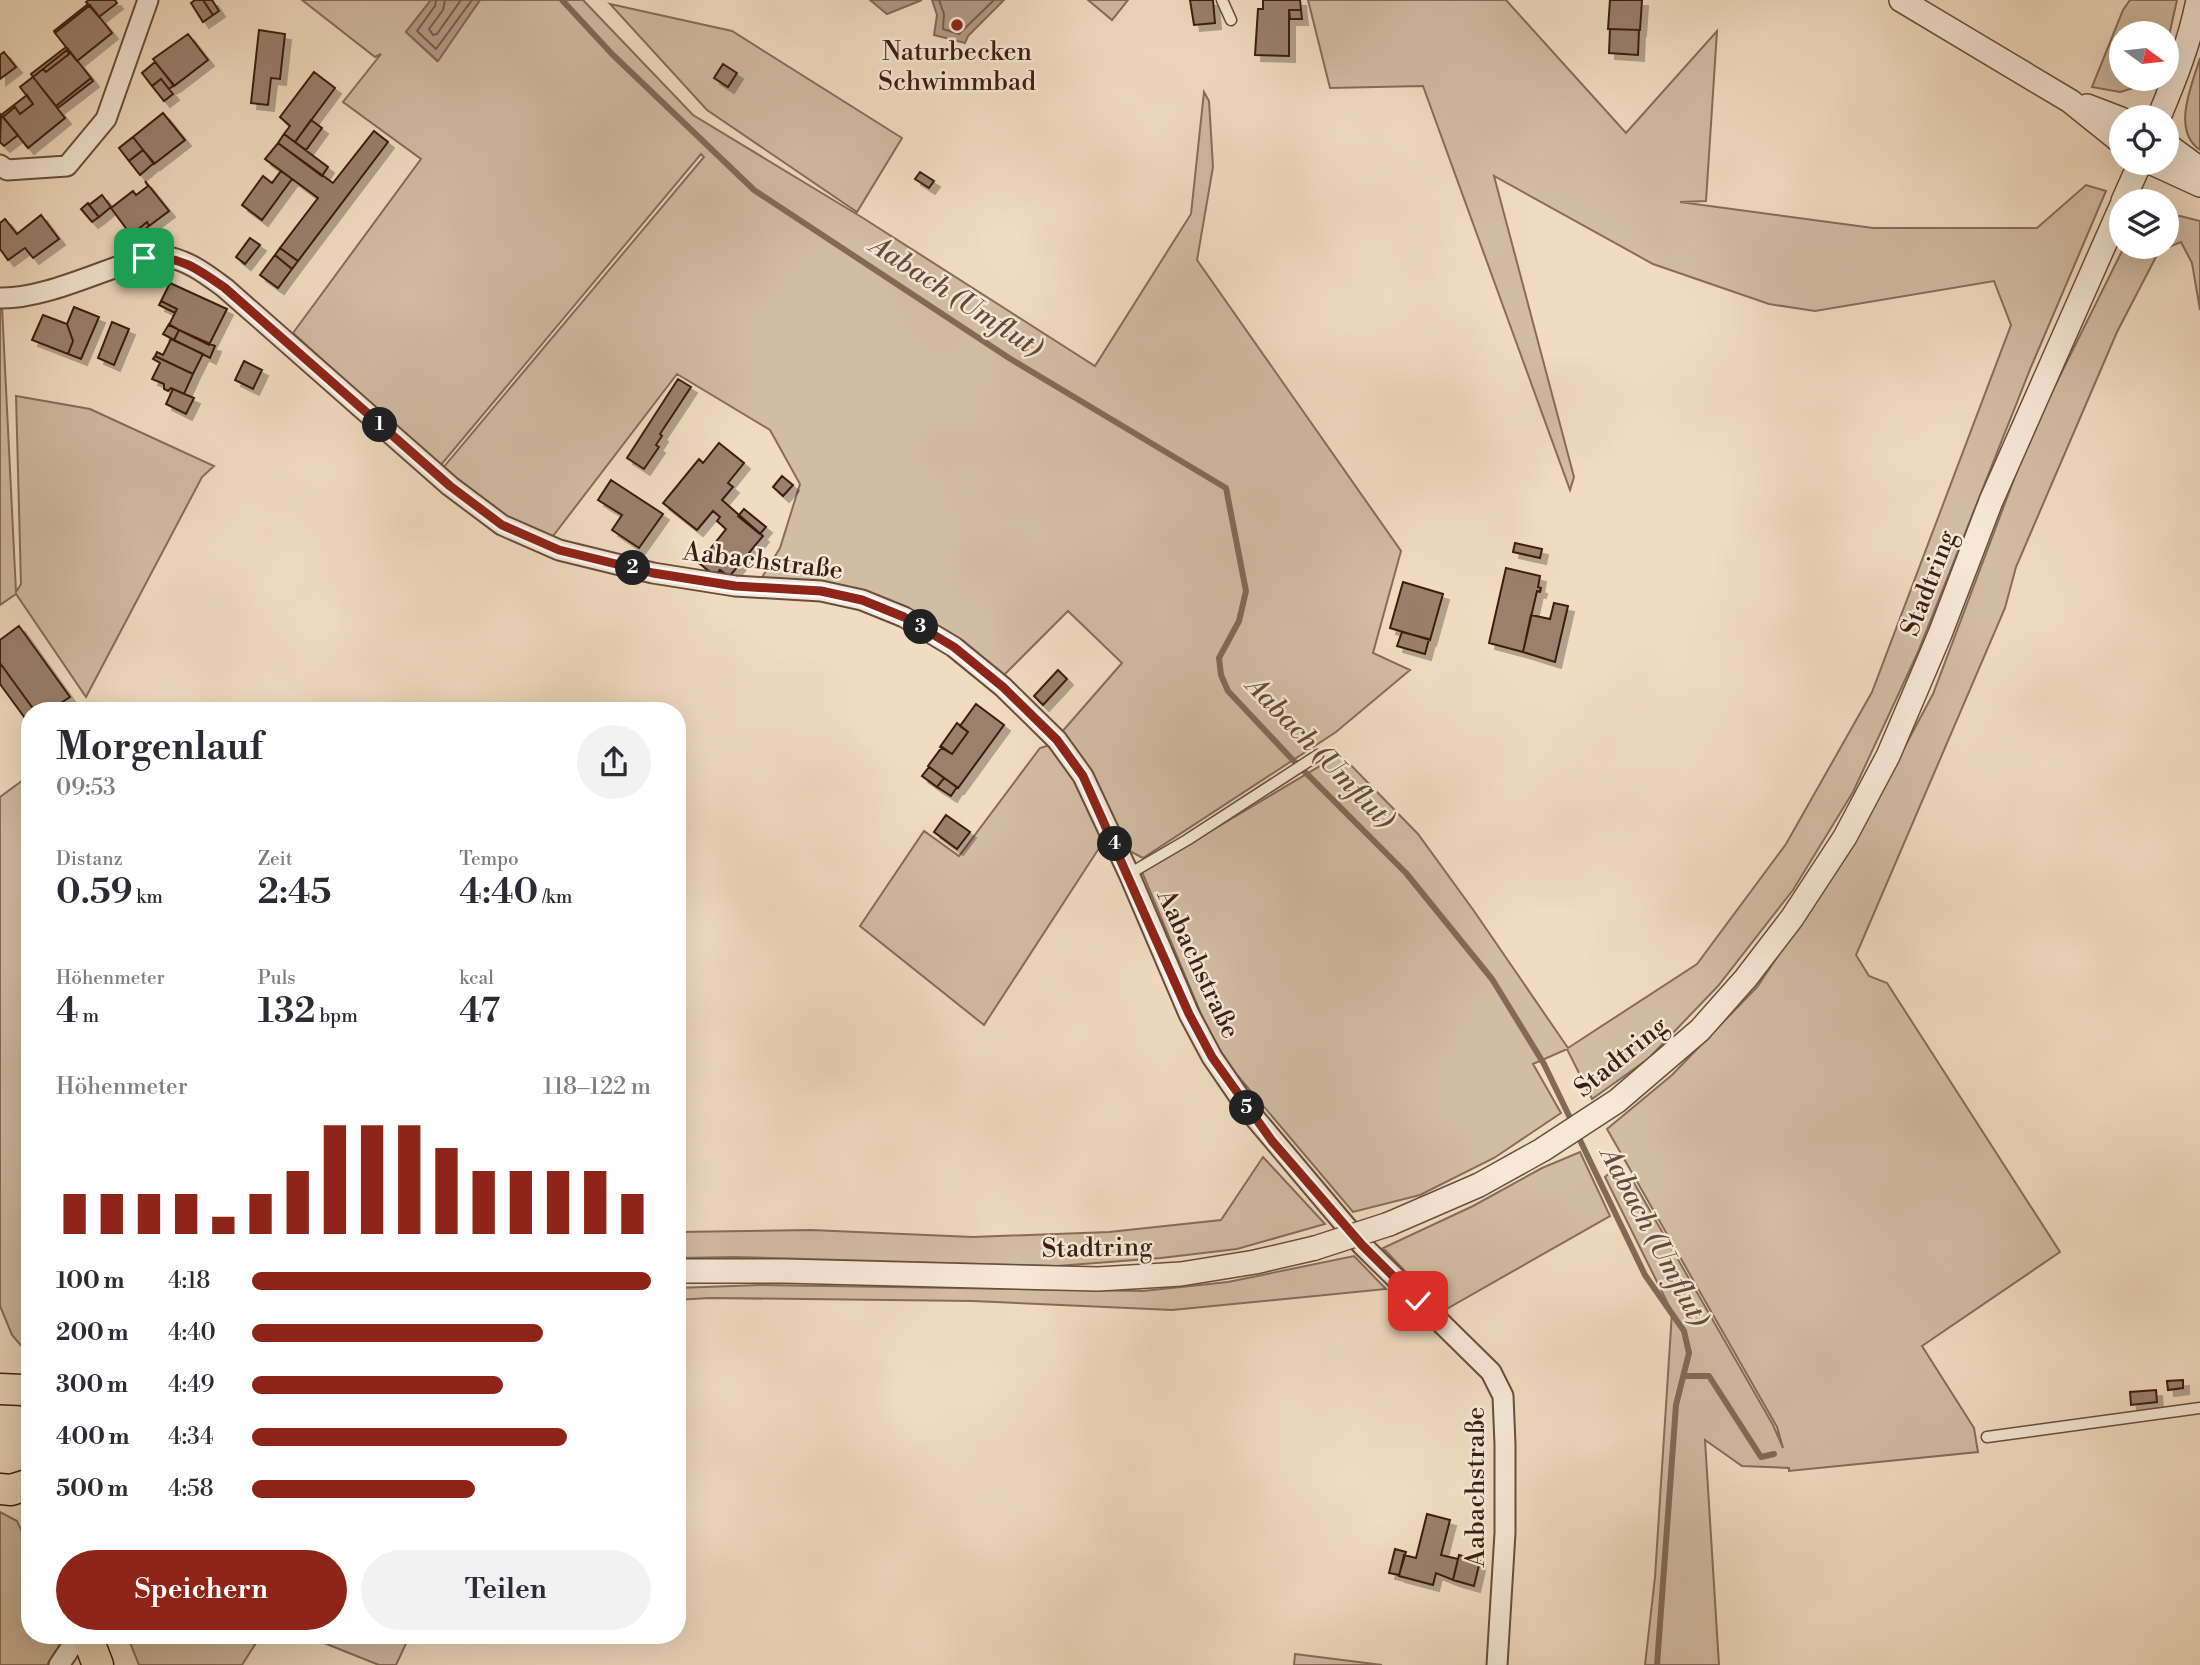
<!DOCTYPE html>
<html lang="de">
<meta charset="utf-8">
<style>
body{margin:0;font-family:"Libre Bodoni",serif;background:#f2f2f3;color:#2b2b33;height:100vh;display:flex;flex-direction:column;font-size:26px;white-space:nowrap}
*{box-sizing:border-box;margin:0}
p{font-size:23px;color:#7c7c81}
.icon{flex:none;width:38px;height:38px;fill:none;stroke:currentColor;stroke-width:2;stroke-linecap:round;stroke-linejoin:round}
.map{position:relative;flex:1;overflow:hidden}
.panel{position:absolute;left:21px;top:702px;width:665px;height:942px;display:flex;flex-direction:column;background:#fff;border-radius:28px;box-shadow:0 7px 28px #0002}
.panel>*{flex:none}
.needle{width:46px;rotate:105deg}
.tools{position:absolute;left:2109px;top:21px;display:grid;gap:14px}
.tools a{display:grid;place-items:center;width:70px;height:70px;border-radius:50%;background:#fff;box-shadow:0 7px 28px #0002;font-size:35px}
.pin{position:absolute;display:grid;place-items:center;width:60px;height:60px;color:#fff;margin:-30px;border-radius:14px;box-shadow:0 4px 10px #0006}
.km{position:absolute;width:35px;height:35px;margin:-18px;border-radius:50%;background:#222;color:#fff;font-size:19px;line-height:35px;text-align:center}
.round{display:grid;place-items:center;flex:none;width:74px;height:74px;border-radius:37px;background:#f2f2f3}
.overview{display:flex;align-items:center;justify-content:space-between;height:119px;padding:0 35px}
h1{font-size:38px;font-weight:600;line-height:52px}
.figures{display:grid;grid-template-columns:repeat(3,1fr);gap:10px;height:119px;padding:7px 35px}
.figures div{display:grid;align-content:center}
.figures b{font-size:35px;font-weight:600}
.figures small{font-size:19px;font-weight:400}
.figures p{font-size:19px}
.chart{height:196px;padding:14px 35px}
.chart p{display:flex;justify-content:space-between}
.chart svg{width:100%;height:126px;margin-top:7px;stroke:#8f2418;stroke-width:6}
.cta{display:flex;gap:14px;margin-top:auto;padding:14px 35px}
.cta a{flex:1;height:80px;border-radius:42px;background:#8f2418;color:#fff;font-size:28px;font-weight:600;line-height:80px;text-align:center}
.cta a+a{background:#f2f2f3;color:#2b2b33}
ul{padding:0 35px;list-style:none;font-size:23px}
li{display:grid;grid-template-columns:112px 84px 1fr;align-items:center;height:52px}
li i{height:18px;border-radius:9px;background:#8f2418}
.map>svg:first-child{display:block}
</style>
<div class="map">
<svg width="2200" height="1665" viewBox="0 0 2200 1665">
<defs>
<filter id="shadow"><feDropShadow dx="6" dy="6" stdDeviation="0" flood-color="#0004"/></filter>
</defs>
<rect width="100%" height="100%" fill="#f1dcc1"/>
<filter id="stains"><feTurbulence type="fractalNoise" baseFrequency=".00286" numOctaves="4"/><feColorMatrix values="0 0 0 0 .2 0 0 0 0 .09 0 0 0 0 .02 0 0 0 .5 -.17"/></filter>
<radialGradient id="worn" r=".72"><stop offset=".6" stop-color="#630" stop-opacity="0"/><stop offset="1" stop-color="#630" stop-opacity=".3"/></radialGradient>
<path fill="#d2bca3" stroke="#876c5a" stroke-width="2" d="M302,0h129l-25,32 31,29 43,-61h103l110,115 170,103 232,148 96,-152 13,-122 5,9 4,66 -16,93 204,291 -28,102 37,17 -74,62 -193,126 -19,-10 -63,-115 61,-70 -54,-52 -66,66 -119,-76 -125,-17 22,-36 20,-64 -30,-54 -93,-56 -127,166 -59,-31 -49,-40 262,-312 -3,-3 -261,312 -147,-133 128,-174 -78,-57 38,-48 -6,3z
M1088,0h40l-16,20z
M1308,0h198l120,133 91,-102 -11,170 -26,1 193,26h164l49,-43 20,6 -75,176 -113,285 -65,140 -60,98 -75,96 -70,73 -56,40 -25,-50 -34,15 28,49 -67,45 -74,37 -67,17 -137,-162 -74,-178 198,-118 78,80 56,77 94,137 129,-84 89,-120 86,-152 139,-367 -17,-44 -179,30 -46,-7 -116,-40 -159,-88 80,301 -4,13 -147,-404 -93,2z
M2130,0h47l-9,40 -1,3 -1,-10h-45v46h28l-2,5 -27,8 -28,-5 31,-77z
M610,4l122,27 170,107 -45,74 -150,-102z
M2200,58v92c-29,-20 -8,-65 0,-92z
M2180,216l20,5v89l-8,-47 -11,-21 -22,9 -42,81 -101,235 -11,41 -149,347 13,21 18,7 173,269 -138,94 52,82 4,24 -189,19v-3l-47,-2 -37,-26 14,225h-74l10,-88 17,-265 -67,-135 8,-7 20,11 140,244 10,23 -6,-21 -170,-298 65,-54 85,-88 93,-138 83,-155 98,-260 93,-187h42l1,-30z
M0,306l2,1 14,285 5,-8 -5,-188 74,13 124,57 -12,11 -116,220 -70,-103 -16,11z
M1050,745l19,23 36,71 -121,186 -124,-99 64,-95 35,25 81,-108z
M30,775v581l-18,-21 -12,-29v-509z
M1580,1152l30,64 -167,95 -60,-63 90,-42 69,-38z
M1263,1157l62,67 -88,25 -76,9 -104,8 -322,-9 -58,1v-26l134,-2 162,7 136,-5 112,-12z
M1354,1256l32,33 -214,21 -199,-9 -264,-3 -32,2v-12l83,-3 383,6 85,-9z
M0,1512l17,9 13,28v85l36,1 -19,30h-47z
M127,1635v-1l134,1 -19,30h-103z
M304,1635h106l-14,30h-17z
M1295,1654l87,11h-88z"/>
<path fill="#b39b85" stroke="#836957" stroke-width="2" d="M431,0h49l-42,61 -32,-29z
M870,0h52l-35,14z
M932,0h72l-36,36 -3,7 -31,-8 3,-20z"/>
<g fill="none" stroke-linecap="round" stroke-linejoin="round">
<path stroke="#785c4b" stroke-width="2" d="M436,0l-1,6 -18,25 19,18 36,-49
M445,0l-2,10 -14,19 4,6 4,-1 24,-34
M939,0l5,14 -1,15 16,5 35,-34"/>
<path stroke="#836957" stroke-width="6" d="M562,0l50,54 142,136 255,168 217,130 20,103 -7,30 -20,37 2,17 7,16 61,65 117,117 86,106 52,85 29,60
M1577,1134l68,141 39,56 5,22 -13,52 -19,260
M1684,1376h25l52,81 13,-3"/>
</g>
<path fill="#9a806d" stroke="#3c1d11" stroke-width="2" filter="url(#shadow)" d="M89,0h26l2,3 -18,14 -13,-15z
M195,0h8l10,15 -10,7 -12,-19z
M203,0h9l7,11 -6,4z
M1190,0h23l2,23 -21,2z
M1263,0h37l1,10h-12v46l-34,-1 3,-46h5z
M1610,0h32l-2,30 -32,-1z
M88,4l1,2 -34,27 -1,-2z
M90,5l22,28 -35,28 -22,-28z
M1289,10h12l1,9h-12z
M1610,29l29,1 -1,25 -29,-2z
M259,30l26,4 -5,45 -9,-1 -3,27 -17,-2z
M188,34l20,26 -34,26 -21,-27z
M66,47l2,2 -35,28 -2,-3z
M68,49l23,29 -35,28 -23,-29 10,-8 3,3 23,-18z
M67,50l2,4 -23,18 -3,-3z
M4,52l12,15 -16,12v-24z
M155,62l19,23 -5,4 -8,-10 -9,7 -10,-13z
M723,64l14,9 -9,14 -14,-9z
M314,72l21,16 -40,54 -11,-8 6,-8 -10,-9z
M33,77l32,41 -37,30 -25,-31 12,-10 5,7 13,-10 -13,-17z
M91,78l2,3 -35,27 -2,-2z
M161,79l12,15 -9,7 -12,-15z
M27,95l6,9 -13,10 -5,-7 -12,10 -2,-2z
M163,113l22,27 -31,24 -21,-27z
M1,115l17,20 -14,11 -4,-4z
M311,120l11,8 -16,22 -11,-8z
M374,131l14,11 -90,119 -18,-13 38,-50 -53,-39 13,-16 55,40z
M284,134l44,33 -6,9 -44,-33z
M133,137l10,13 -14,11 -10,-13z
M143,150l11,13 -14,12 -11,-14z
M281,171l11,8 -30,41 -20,-15 21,-29 9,7z
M920,172l14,9 -5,7 -14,-9z
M145,181l24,30 -20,15 -2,-4 -16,13 -20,-27 22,-17 3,4 12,-9z
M102,195l9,12 -12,10 -10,-12z
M88,203l11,14 -7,5 -11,-13z
M41,215l18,24 -26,19 -8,-10 -17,12 -8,-11v-26l5,-4 12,15z
M147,222l2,4 -15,12 -3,-3z
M250,238l10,7 -15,19 -9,-7z
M280,248l18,13 -6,8 -17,-14z
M275,255l17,14 -14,19 -18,-13z
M170,283l57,26 -18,36 -40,-20 8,-16 -16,-8z
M161,301l16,8 -2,4 -16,-8z
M74,307l25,10 -18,42 -13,-5 5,-13 -6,-17z
M43,315l24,9 6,17 -5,13 -36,-14z
M112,322l17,7 -15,36 -16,-7z
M169,324l10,6 -5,10 -11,-6z
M179,330l36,16 -5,12 -36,-18z
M171,339l32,15 -10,20 -38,-18 2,-4 6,3z
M155,356l38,18 -9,20 -13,-6 -3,3 -4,-2v-5l-12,-5 8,-16 -7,-4z
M244,361l18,9 -9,19 -18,-9z
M678,379l13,8 -31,47 2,2 -6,9 3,2 -15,22 -17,-11z
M173,389l21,9 -8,16 -20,-10z
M719,443l25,20 -16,20 5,4 -11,13 41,36 -34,41 -9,-7 -5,6 -16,-13 27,-34 -9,-8 3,-4 -7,-6 -16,19 -34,-27 36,-44 4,4z
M782,476l11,9 -10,11 -10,-9z
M611,480l52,34 -24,34 -27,-18 10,-15 -24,-15z
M744,509l22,18 -6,7 -22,-18z
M1515,543l27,6 -2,9 -27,-6z
M1506,568l34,8 -2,11 3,1 -1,4 -3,-1 -14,61 -34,-9z
M1403,582l40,12 -13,46 -40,-12z
M1554,603l14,3 -13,56 -32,-10 8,-37 19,4z
M19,626l51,71 -20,13h-16l-34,-47v-23z
M1402,632l27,7 -4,15 -28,-8z
M0,663l34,47h-4v15l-30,-41z
M1058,670l9,9 -24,26 -9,-9z
M976,704l28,21 -46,63 -30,-22 14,-19 10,7 16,-22 -8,-6z
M957,723l11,9 -16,22 -12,-7z
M929,767l15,11 -7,9 -15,-11z
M944,778l13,9 -6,9 -14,-9z
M946,815l24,17 -13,17 -23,-17z
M2183,1380v8l-15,2 -1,-9z
M2156,1390l1,12 -26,3 -1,-13z
M1427,1514l23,6 -9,35 17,4 -5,21 -17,-7 -3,12 -34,-9 5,-21 12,3z
M1395,1549l11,3 -7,23 -10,-2z
M1459,1555l21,6 -6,25 -21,-6z"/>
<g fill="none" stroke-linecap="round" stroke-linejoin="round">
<g stroke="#694d3d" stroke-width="13">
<path id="service" d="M1222,0l9,20
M1129,874l58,-34 131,-85
M1987,1437l213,-29"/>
</g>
<g stroke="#694d3d" stroke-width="23">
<path id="minor" d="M0,165l7,5 60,-4 39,-47 42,-119
M0,298c38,1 84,-20 120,-32 13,-5 28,-11 42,-10 25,3 44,18 63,32l225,198 52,39 57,25 94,23 82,13 86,5 41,9 42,17 50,30 49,40 54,53 26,36 46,98 60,140 23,43 37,54 113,134 129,127 12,24 2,48v89l-8,132
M59,1665l21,-31"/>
</g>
<g stroke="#694d3d" stroke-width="26">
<path id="tertiary" d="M1901,0l169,101 51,41
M2087,106l34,13
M2159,117c16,-38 31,-76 39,-117
M2166,144l34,25
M2152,163l48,22
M2123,201l17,-38
M1389,1224l90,-39 63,-35 75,-49 83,-71 46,-52 46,-60 53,-81 43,-81 52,-122 51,-133 130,-294
M677,1271h107l314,8 83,-5 74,-12 60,-14"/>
</g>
<g stroke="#3c1d11" stroke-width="33">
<path id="primary" d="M0,1389l23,1 7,3
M0,1489l11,1 19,-6
M86,1634l12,31"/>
</g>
<use href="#service" stroke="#f6e8d7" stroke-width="10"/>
<use href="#minor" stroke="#f6e8d7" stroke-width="19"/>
<use href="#tertiary" stroke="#f6e8d7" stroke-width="23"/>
<use href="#primary" stroke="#f1dcc1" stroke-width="30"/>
<g stroke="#694d3d" stroke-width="26" stroke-linecap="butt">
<path id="tertiary-bridge" d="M1315,1248l74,-24"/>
</g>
<use href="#tertiary-bridge" stroke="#f6e8d7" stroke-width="23"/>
</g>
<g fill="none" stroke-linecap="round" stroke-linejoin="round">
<g stroke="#fff" stroke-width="14">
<path id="route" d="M144,258c35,-3 53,10 81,30l225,198 52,39 57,25 94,23 82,13 86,5 41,9 42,17 50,30 49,40 54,53 26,36 106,238 23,43 60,84 90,104 56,56"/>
</g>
<use href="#route" stroke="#8f2418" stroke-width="9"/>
</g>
<circle fill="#8f2418" stroke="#f6e8d7" stroke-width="2.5" cx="957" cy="25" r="7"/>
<g text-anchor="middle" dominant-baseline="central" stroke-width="5" stroke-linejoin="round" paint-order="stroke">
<g font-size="26" fill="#3c1d11" stroke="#f6e8d7">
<text x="957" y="52">Naturbecken<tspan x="957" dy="30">Schwimmbad</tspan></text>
</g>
<g font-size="26" fill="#3c1d11" stroke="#f6e8d7">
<text transform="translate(763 561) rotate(7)">Aabachstraße</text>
<text transform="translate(1929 583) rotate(-69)">Stadtring</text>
<text transform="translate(1198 964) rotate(65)">Aabachstraße</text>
<text transform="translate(1621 1057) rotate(-39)">Stadtring</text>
<text transform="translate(1097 1248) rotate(-1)">Stadtring</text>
<text transform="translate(1476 1487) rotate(-90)">Aabachstraße</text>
</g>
<g font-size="28" font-style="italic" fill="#66493a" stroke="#f6e8d7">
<text transform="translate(956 297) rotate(33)">Aabach (Umflut)</text>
<text transform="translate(1320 753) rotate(46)">Aabach (Umflut)</text>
<text transform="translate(1654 1237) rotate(62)">Aabach (Umflut)</text>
</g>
</g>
<rect width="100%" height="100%" filter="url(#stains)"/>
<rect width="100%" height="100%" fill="url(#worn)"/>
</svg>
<div class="tools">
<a><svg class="needle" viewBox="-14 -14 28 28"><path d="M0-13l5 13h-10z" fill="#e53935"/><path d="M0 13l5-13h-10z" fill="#7c7c81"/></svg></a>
<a><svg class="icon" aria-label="locate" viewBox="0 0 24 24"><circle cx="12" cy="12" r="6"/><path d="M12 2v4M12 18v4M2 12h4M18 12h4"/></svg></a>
<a><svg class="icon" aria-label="layers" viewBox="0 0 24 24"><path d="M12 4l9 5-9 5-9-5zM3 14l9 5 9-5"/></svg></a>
</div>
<div class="pin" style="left:144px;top:258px;background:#1e9e55"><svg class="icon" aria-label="arrive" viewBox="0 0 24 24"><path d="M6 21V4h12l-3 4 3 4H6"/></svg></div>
<div class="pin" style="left:1418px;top:1301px;background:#d93025"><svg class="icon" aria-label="check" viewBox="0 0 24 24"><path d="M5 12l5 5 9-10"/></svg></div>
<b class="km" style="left:380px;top:425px">1</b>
<b class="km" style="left:633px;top:568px">2</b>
<b class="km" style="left:921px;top:627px">3</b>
<b class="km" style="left:1115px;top:844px">4</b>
<b class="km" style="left:1247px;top:1108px">5</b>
<section class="panel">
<div class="overview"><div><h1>Morgenlauf</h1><p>09:53</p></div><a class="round"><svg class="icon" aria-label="share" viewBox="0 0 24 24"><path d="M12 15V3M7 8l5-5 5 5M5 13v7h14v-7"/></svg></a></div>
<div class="figures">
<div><p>Distanz</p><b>0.59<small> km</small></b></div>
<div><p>Zeit</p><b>2:45</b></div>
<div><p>Tempo</p><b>4:40<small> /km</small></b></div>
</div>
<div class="figures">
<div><p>Höhenmeter</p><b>4<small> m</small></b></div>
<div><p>Puls</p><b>132<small> bpm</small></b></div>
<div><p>kcal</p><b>47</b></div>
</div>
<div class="chart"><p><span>Höhenmeter</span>118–122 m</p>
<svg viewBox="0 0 160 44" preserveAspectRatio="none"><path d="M5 44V30M15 44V30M25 44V30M35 44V30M45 44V38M55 44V30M65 44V22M75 44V6M85 44V6M95 44V6M105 44V14M115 44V22M125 44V22M135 44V22M145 44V22M155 44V30"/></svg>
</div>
<ul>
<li><b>100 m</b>4:18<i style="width:100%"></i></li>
<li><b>200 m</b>4:40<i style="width:73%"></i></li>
<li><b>300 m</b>4:49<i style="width:63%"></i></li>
<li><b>400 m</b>4:34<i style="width:79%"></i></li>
<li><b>500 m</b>4:58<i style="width:56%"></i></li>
</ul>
<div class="cta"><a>Speichern</a><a>Teilen</a></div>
</section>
</div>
